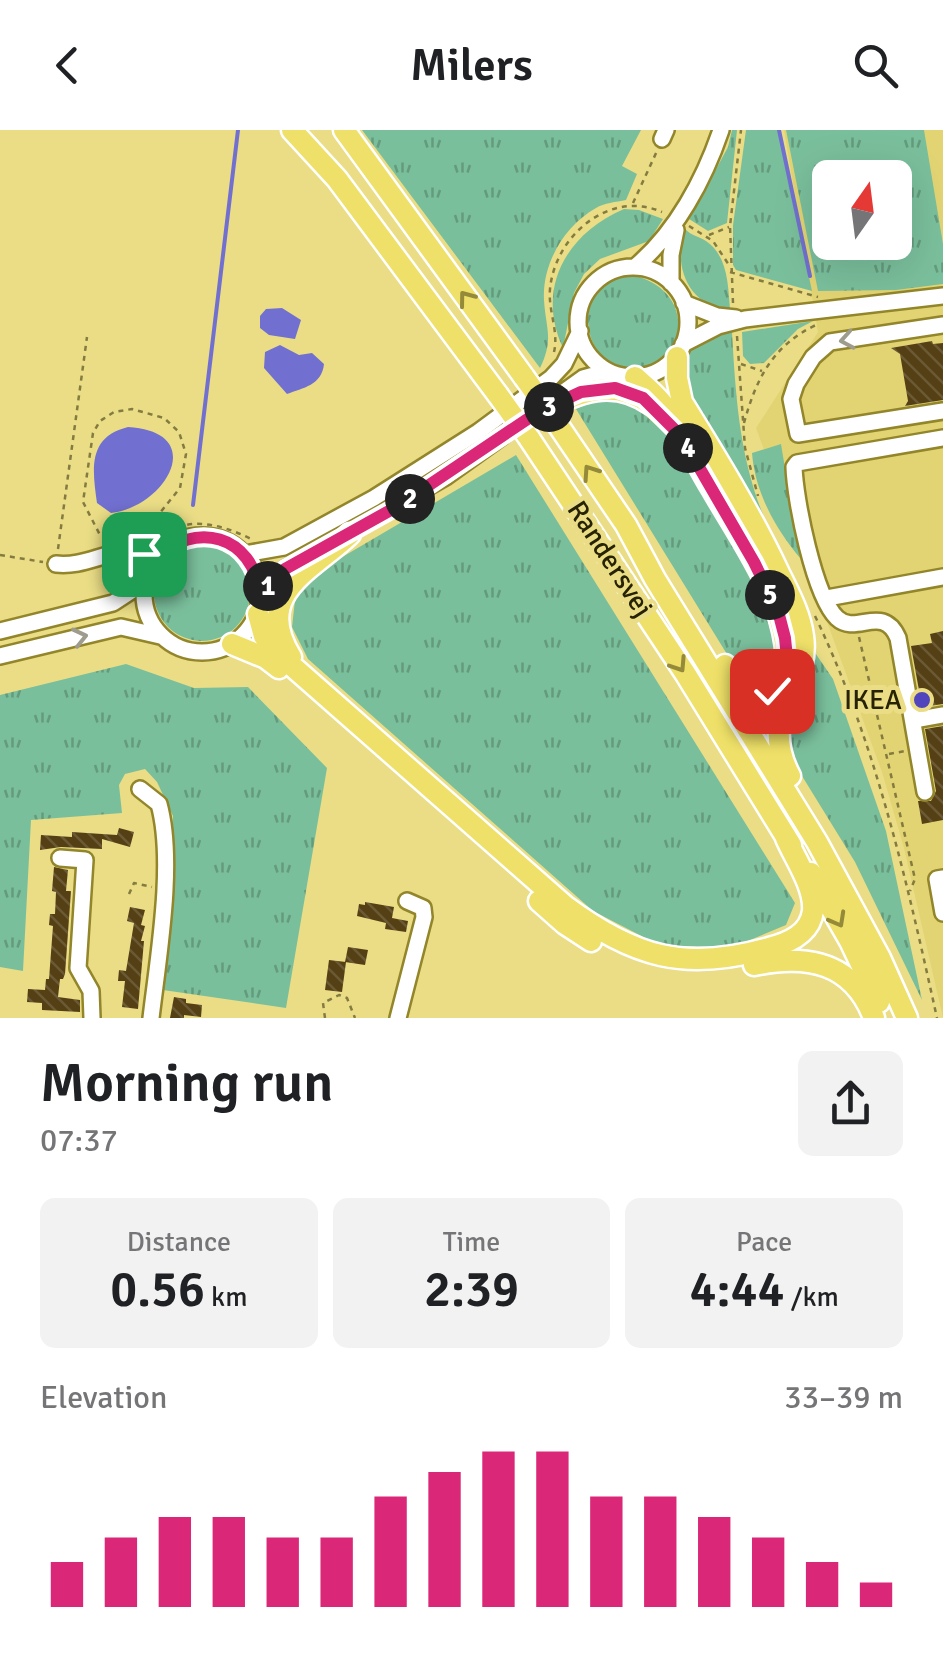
<!DOCTYPE html>
<meta charset="utf-8">
<style>
body{margin:0;font-family:Signika,sans-serif;background:#f2f2f2;color:#202124;height:100vh;display:flex;flex-direction:column;font-size:38px;white-space:nowrap}
*{box-sizing:border-box;margin:0}
p{font-size:32px;color:#757577}
.icon{flex:none;width:55px;height:55px;fill:none;stroke:currentColor;stroke-width:2;stroke-linecap:round;stroke-linejoin:round}
.map{position:relative;height:888px;overflow:hidden}
.drawer{display:flex;flex-direction:column;background:#fff;flex:1}
.drawer>*{flex:none}
.needle{width:65px;rotate:14deg}
.fabs{position:absolute;left:812px;top:30px;display:grid;gap:20px}
.fabs a{display:grid;place-items:center;width:100px;height:100px;border-radius:15px;background:#fff;box-shadow:0 10px 40px #0002;font-size:50px}
.pin{position:absolute;display:grid;place-items:center;width:85px;height:85px;color:#fff;margin:-42px;border-radius:20px;box-shadow:0 5px 15px #0006}
.km{position:absolute;width:50px;height:50px;margin:-25px;border-radius:50%;background:#222;color:#fff;font-size:28px;line-height:50px;text-align:center}
.round{display:grid;place-items:center;flex:none;width:105px;height:105px;border-radius:15px;background:#f2f2f2}
.head{display:flex;align-items:center;justify-content:space-between;height:170px;padding:0 40px}
h1{font-size:55px;font-weight:600;line-height:75px}
.stats{display:grid;grid-template-columns:repeat(3,1fr);gap:15px;height:170px;padding:10px 40px}
.stats div{display:grid;align-content:center;border-radius:15px;background:#f2f2f2;text-align:center}
.stats b{font-size:50px;font-weight:600}
.stats small{font-size:28px;font-weight:400}
.stats p{font-size:28px}
.chart{height:280px;padding:20px 40px}
.chart p{display:flex;justify-content:space-between}
.chart svg{width:100%;height:180px;margin-top:10px;stroke:#db2777;stroke-width:6}
header{display:flex;justify-content:space-between;align-items:center;height:130px;padding:0 40px;background:#fff;font-size:45px;font-weight:600}
.map>svg:first-child{display:block}
</style>
<header><svg class="icon" aria-label="back" viewBox="0 0 24 24"><path d="M15 5l-7 7 7 7"/></svg>Milers<svg class="icon" aria-label="search" viewBox="0 0 24 24"><circle cx="10" cy="10" r="6"/><path d="M15 15l6 6"/></svg></header>
<div class="map">
<svg width="943" height="888" viewBox="0 0 943 888">
<defs>
<pattern id="grass-tufts" width="24" height="20" patternUnits="userSpaceOnUse" patternTransform="scale(2.5)"><rect width="24" height="20" fill="#7abf9c"/><path d="M3 7l-1-3M5 7V3M7 7l1-3M15 17l-1-3M17 17v-4M19 17l1-3" fill="none" stroke="#649b7d"/></pattern>
<pattern id="building-back-hatch" width="6" height="6" patternUnits="userSpaceOnUse" patternTransform="scale(2.5)"><rect width="6" height="6" fill="#554015"/><path d="M-1 5l2 2M0 0l6 6M5-1l2 2" fill="none" stroke="#6a5934"/></pattern>
</defs>
<rect width="100%" height="100%" fill="#eadd86"/>
<path fill="#e2d473" fill-rule="evenodd" d="M784,0h159v888l-39,-170 -22,-76 -126,-344 62,-96zM830,48h65v64h-65z"/>
<path fill="url(#grass-tufts)" fill-rule="evenodd" d="M362,0h279l-19,36 15,8 -11,26c-10,2 -22,3 -30,8 -32,18 -54,56 -52,92 2,30 10,39 -4,68z
M732,0h5l-10,93 -19,8 -19,-12 39,-72z
M746,0h32l34,161 -76,-21 -3,-5v-40z
M786,0h138l19,114v40l-47,6 -78,1zM830,48h65v64h-65z
M624,79l15,1 24,9 -14,22 -49,18 -16,15 -10,19 -11,55c-28,-60 4,-115 61,-139z
M685,99c7,7 13,7 21,12 22,15 22,44 24,68 -42,-1 -58,-45 -45,-80z
M628,144c35,6 61,34 46,71 -5,12 -15,20 -28,23 -60,14 -85,-78 -18,-94z
M813,191l-15,8 -34,34 -14,1 -7,-8 -1,-24z
M732,202c4,70 8,134 38,199 -21,-30 -92,-132 -86,-167 4,-22 29,-31 48,-32z
M609,264l20,7 35,31 169,247 53,152 36,169 -67,-138 -279,-453z
M781,314l19,114c-25,-30 -45,-66 -48,-105z
M516,325l279,448 -9,22 -55,23 -72,-3 -66,-34 -285,-252 -16,-32 4,-36 31,-25z
M154 463a48 48 0 1 1 96 0a48 48 0 1 1-96 0Z
M126,534l68,24 54,-1 79,81 -41,240 -123,-18 10,-174 -16,-34 -12,-13 -20,5 -6,11 3,28 -91,7 -8,151 -23,-4v-272z"/>
<path fill="#7170d0" d="M282,178l19,12 -6,19 -26,-4 -9,-7v-12l6,-7z
M280,215l19,10 13,-2 12,11c-2,21 -21,24 -37,30l-23,-26 1,-16z
M128,297c82,5 37,80 -17,86l-14,-10c-5,-35 -9,-66 31,-76z"/>
<g fill="none" stroke-linecap="round" stroke-linejoin="round">
<path stroke="#7170d0" stroke-width="4" d="M779,0l31,146
M193,375l45,-375"/>
</g>
<path fill="url(#building-back-hatch)" d="M932,211l1,3 10,-1v57l-38,6 3,-5 -8,-47 -9,-6z
M943,501v73l-21,3 -11,-61 21,-3 -2,-9z
M943,596v94l-21,4 -4,-23h13l5,-10 -11,-62z
M119,698l15,4 -4,15 -28,-8v10l-41,-2 -21,3 1,-15 31,2v-5l45,3z
M54,737l14,3 -2,21h5l-6,83 -2,5h-3l-2,18 22,3v12l-38,-2v-7l-15,-1 1,-13 17,1 1,-11h3l4,-53 -4,-1 1,-11h5l1,-22 -4,-1z
M365,772l29,5 -2,11 16,3 -2,11 -21,-3 1,-6 -29,-7 2,-12 6,1z
M130,777l15,3 -4,15 4,1 -4,15h3l-6,68 -16,-2 3,-26h-7l1,-11 7,1 8,-48 -7,-2z
M348,817l20,3 -3,15 -20,-3z
M329,830l17,2 -4,30 -17,-2z
M174,867l12,2v4l16,2 -1,12 -17,-2v3h-14z"/>
<g fill="none" stroke-linecap="round" stroke-linejoin="round">
<g stroke="#92852a" stroke-width="20">
<path id="minor" d="M662,9l4,-9
M636,136c40,-34 68,-86 85,-136
M578 192a55 55 0 1 1 110 0a55 55 0 1 1-110 0Z
M671,153v-28l5,-25
M684,173l33,13 19,2
M943,195l-113,17 -17,15 -17,27 -5,15 7,35 145,-23
M683,214l35,-18 27,-7 198,-23
M144 464a58 58 0 1 1 116 0a58 58 0 1 1-116 0Z
M245,424l39,-7 90,-49 104,-66 73,-54 13,-14 16,-33
M56,434c38,4 60,-25 99,-4
M260,463l25,-24 162,-93 136,-98 25,-7
M827,468l116,-21
M0,501l113,-28 32,-21
M0,526l121,-29 39,9
M914,590l29,-5
M140,659l19,15c16,58 -1,154 -8,214
M925,662l-27,-154c-15,-35 -42,-2 -61,-20 -23,-22 -42,-119 -43,-151l3,-4 146,-25
M60,728l25,2 -7,108 13,23 1,27
M943,748l-6,1 6,34
M398,888l26,-101 -1,-9 -16,-7"/>
</g>
<g stroke="#fff" stroke-width="25">
<path id="major" d="M292,0l45,49 161,216
M344,0l180,247
M677,227v21l5,24c34,55 68,110 96,169 10,21 22,42 25,65 8,55 -47,75 -13,140
M635,247c11,10 24,20 32,33 17,25 30,54 46,80 27,47 64,98 72,152 4,19 -6,65 -36,52 -11,-5 -18,-18 -24,-29
M538,282c40,-19 74,-36 114,-7
M554,289l72,106 29,54 162,263 63,116 27,60
M529,308l156,235 106,172
M258,484l6,22 11,15 290,255c69,51 119,66 204,42 20,-5 41,-14 44,-37 2,-24 -18,-52 -27,-73
M232,514l34,14 13,10
M291,527c-40,-64 22,-87 59,-123
M811,743l39,68 29,61
M539,771l26,23 26,17
M754,835c53,-11 99,-3 120,53"/>
</g>
<path stroke="#847b40" stroke-width="2.5" stroke-dasharray="5 5" stroke-linecap="butt" d="M633,73l24,-52
M689,96l24,15 16,24
M709,105l20,-8
M730,142l88,25
M733,173l-3,-77 11,-96
M737,206l8,112 13,48
M554,222c5,-21 -6,-41 -4,-63 5,-53 59,-100 112,-77
M741,234l21,7
M744,293c12,-44 29,-78 72,-98
M110,412l49,-28 21,-26 6,-34 -7,-22 -15,-14 -32,-9 -18,3 -14,9 -7,12 -10,69 17,33 11,3
M153,414c28,-31 66,-21 98,-5
M58,419l29,-212
M0,425l43,7
M815,486c61,127 92,266 122,402
M859,507l56,242 -5,12
M889,624l16,-3
M129,764l5,-11 18,4
M325,888l-2,-15 16,-8 8,3 8,20"/>
<use href="#minor" stroke="#fff" stroke-width="15"/>
<use href="#major" stroke="#eee068" stroke-width="20"/>
<g stroke="#fff" stroke-width="25" stroke-linecap="butt">
<path id="major-bridge" d="M524,247l30,42
M498,265l31,43"/>
</g>
<use href="#major-bridge" stroke="#eee068" stroke-width="20"/>
</g>
<defs><path id="oneway-chevron" d="M-2-3.5L2.5 0L-2 3.5" fill="none" stroke-width="1.6" stroke-linecap="round" stroke-linejoin="round" transform="scale(2.5)"/></defs>
<g stroke="#948a39">
<use href="#oneway-chevron" transform="translate(466 168) rotate(-127)"/>
<use href="#oneway-chevron" transform="translate(590 342) rotate(-124)"/>
<use href="#oneway-chevron" transform="translate(679 535) rotate(57)"/>
<use href="#oneway-chevron" transform="translate(838 790) rotate(61)"/>
</g>
<g stroke="#9e9c8c">
<use href="#oneway-chevron" transform="translate(847 210) rotate(170)"/>
<use href="#oneway-chevron" transform="translate(80 507) rotate(-13)"/>
</g>
<g fill="none" stroke-linecap="round" stroke-linejoin="round">
<g stroke="#fff" stroke-width="20">
<path id="route" d="M144,424l10,6c41,-41 99,-25 106,34l25,-25 113,-63 140,-94 43,-20 34,-4 28,10 38,38 73,126 24,49 7,27 2,20 -3,13 -12,20"/>
</g>
<use href="#route" stroke="#db2777" stroke-width="12"/>
</g>
<circle fill="#5045bc" stroke="#eadd86" stroke-width="4" cx="922" cy="570" r="10"/>
<g text-anchor="middle" dominant-baseline="central" stroke-width="10" stroke-linejoin="round" paint-order="stroke">
<g font-size="28" fill="#272200" stroke="#eadd86">
<text transform="translate(610 429) rotate(57)">Randersvej</text>
</g>
<g font-size="28" fill="#272200" stroke="#eadd86" text-anchor="end">
<text x="902" y="570">IKEA</text>
</g>
</g>
</svg>
<div class="fabs">
<a><svg class="needle" viewBox="-14 -14 28 28"><path d="M0-13l5 13h-10z" fill="#e53935"/><path d="M0 13l5-13h-10z" fill="#757577"/></svg></a>
</div>
<div class="pin" style="left:144px;top:424px;background:#1e9e55"><svg class="icon" aria-label="arrive" viewBox="0 0 24 24"><path d="M6 21V4h12l-3 4 3 4H6"/></svg></div>
<div class="pin" style="left:772px;top:561px;background:#d93025"><svg class="icon" aria-label="check" viewBox="0 0 24 24"><path d="M5 12l5 5 9-10"/></svg></div>
<b class="km" style="left:268px;top:456px">1</b>
<b class="km" style="left:410px;top:369px">2</b>
<b class="km" style="left:549px;top:277px">3</b>
<b class="km" style="left:688px;top:318px">4</b>
<b class="km" style="left:770px;top:465px">5</b>
</div>
<section class="drawer">
<div class="head"><div><h1>Morning run</h1><p>07:37</p></div><a class="round"><svg class="icon" aria-label="share" viewBox="0 0 24 24"><path d="M12 15V3M7 8l5-5 5 5M5 13v7h14v-7"/></svg></a></div>
<div class="stats">
<div><p>Distance</p><b>0.56<small> km</small></b></div>
<div><p>Time</p><b>2:39</b></div>
<div><p>Pace</p><b>4:44<small> /km</small></b></div>
</div>
<div class="chart"><p><span>Elevation</span>33–39 m</p>
<svg viewBox="0 0 160 44" preserveAspectRatio="none"><path d="M5 44V33M15 44V27M25 44V22M35 44V22M45 44V27M55 44V27M65 44V17M75 44V11M85 44V6M95 44V6M105 44V17M115 44V17M125 44V22M135 44V27M145 44V33M155 44V38"/></svg>
</div>
</section>
